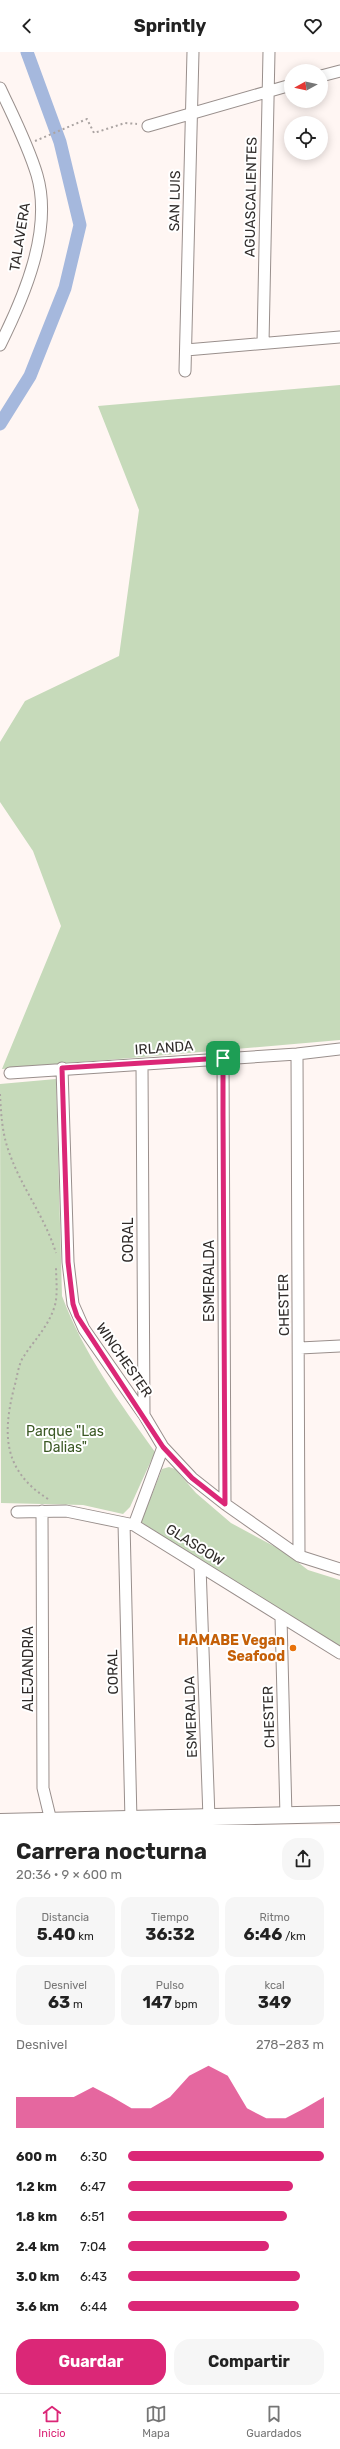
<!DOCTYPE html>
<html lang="es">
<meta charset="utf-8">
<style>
body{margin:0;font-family:Rubik,sans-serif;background:#f6f6f6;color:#222;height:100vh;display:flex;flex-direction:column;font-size:15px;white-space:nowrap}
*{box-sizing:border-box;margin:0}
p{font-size:13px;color:#767676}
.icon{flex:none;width:22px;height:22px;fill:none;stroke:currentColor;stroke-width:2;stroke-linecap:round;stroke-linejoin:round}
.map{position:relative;height:1773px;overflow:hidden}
.side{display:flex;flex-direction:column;background:#fff;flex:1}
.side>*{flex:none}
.needle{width:26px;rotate:262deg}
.fabs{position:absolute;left:284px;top:12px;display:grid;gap:8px}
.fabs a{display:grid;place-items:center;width:44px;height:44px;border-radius:50%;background:#fff;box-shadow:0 2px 10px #0003;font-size:20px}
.pin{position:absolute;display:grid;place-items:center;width:34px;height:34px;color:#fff;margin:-17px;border-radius:8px;box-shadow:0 2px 6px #0006}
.round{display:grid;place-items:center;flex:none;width:42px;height:42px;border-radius:16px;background:#f6f6f6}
.headline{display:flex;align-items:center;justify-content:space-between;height:68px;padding:0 16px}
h1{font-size:22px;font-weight:700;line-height:30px}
.stats{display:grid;grid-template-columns:repeat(3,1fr);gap:6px;height:68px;padding:4px 16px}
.stats div{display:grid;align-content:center;border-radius:10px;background:#f6f6f6;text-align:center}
.stats b{font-size:17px;font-weight:700}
.stats small{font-size:11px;font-weight:400}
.stats p{font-size:11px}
.chart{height:112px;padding:8px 16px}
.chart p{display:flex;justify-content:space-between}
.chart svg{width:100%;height:72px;margin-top:4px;fill:#db2777;opacity:.7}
.primary-button{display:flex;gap:8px;margin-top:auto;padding:8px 16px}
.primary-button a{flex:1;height:46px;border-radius:16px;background:#db2777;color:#fff;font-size:16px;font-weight:700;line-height:46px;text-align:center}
.primary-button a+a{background:#f6f6f6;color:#222}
ul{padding:0 16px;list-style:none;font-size:13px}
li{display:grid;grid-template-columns:64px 48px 1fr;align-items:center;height:30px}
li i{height:10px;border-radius:5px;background:#db2777}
header{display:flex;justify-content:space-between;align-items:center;height:52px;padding:0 16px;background:#fff;font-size:18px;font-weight:700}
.tab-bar{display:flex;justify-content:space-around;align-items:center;height:56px;border-top:1px solid #e0e0e0;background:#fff;font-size:11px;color:#767676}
.tab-bar a{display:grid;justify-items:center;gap:2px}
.tab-bar .active{color:#db2777}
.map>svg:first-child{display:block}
</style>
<header><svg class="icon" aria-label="back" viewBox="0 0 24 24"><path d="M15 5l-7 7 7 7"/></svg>Sprintly<svg class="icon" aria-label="heart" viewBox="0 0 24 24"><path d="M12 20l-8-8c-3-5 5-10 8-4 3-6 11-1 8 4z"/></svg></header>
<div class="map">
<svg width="340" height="1773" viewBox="0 0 340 1773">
<rect width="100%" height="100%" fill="#fff6f3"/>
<path fill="#c6daba" d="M340,333v655l-338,29 59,-143 -28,-75 -33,-49v-60l25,-41 94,-45 20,-146 -41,-104z
M56,1027l6,217c21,57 58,107 93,156l-25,55 -7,7 -40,-9 -82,-2 -1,-419z
M169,1415l6,2 21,24 35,30 52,28 25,19 32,10v69l-199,-127 21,-53z"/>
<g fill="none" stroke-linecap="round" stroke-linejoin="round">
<path stroke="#a5b8dd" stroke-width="13" d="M0,372l30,-48 35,-88 15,-63 -20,-83 -33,-90"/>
<g stroke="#998f8c" stroke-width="13">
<path id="street" d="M321,24l19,-5
M0,36c13,28 28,57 37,87 16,55 -13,122 -37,170
M148,74l143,-41
M263,291l6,-291
M186,298l154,-13
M185,319l8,-319
M297,1002l2,502
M223,1006l2,446
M142,1013l2,350
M62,1016l6,194 5,42 11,25 60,86 19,32 29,31 33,26 74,52 41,13
M10,1021l287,-19 43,-5
M300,1296l40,-2
M42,1459l1,277 9,37
M17,1460l49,-1 68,14 206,128
M124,1471l7,297
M134,1473l29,-78
M200,1514l9,252
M281,1566l5,198"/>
</g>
<g stroke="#998f8c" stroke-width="18">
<path id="secondary" d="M0,1770l340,-8"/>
</g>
<path stroke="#aba4a2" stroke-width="2" stroke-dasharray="2 3" stroke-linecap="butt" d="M35,89l52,-22 7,14 31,-10 12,1
M0,1042c1,20 2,39 9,58 12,35 36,65 47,101
M48,1447c-44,-28 -46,-63 -34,-111 3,-9 4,-24 10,-32 11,-17 25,-30 31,-51 3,-11 1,-27 1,-39"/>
<use href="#street" stroke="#fff" stroke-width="11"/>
<use href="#secondary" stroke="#fff" stroke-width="16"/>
</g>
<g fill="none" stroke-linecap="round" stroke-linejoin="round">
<g stroke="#fff" stroke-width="8">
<path id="route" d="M223,1006v56l2,390 -33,-26 -29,-31 -86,-131 -4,-12 -5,-42 -6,-194z"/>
</g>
<use href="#route" stroke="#db2777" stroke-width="5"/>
</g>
<circle fill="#e8710a" stroke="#fff" stroke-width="1.5" cx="293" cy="1596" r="4"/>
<g text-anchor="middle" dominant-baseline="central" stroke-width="4" stroke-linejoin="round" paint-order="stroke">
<g font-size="14" fill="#302c2a" stroke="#fff">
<text transform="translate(251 145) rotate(-89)">AGUASCALIENTES</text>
<text transform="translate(175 149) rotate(-89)">SAN LUIS</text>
<text transform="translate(20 185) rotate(-81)">TALAVERA</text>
<text transform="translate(164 996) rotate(-4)">IRLANDA</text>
<text transform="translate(128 1188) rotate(-90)">CORAL</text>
<text transform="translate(209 1229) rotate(-90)">ESMERALDA</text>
<text transform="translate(284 1253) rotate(-91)">CHESTER</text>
<text transform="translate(124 1308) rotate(55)">WINCHESTER</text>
<text transform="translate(195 1493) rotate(32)">GLASGOW</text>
<text transform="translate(28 1617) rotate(-90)">ALEJANDRIA</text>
<text transform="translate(113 1620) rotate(-91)">CORAL</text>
<text transform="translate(191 1665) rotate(-92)">ESMERALDA</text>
<text transform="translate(269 1665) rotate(-92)">CHESTER</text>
</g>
<g font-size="14" fill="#3b5924" stroke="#fff">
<text x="65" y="1379">Parque "Las<tspan x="65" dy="16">Dalias"</tspan></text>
</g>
<g font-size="14" font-weight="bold" fill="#c56008" stroke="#fff" text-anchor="end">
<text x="285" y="1588">HAMABE Vegan<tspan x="285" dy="16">Seafood</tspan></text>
</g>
</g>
</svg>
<div class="fabs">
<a><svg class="needle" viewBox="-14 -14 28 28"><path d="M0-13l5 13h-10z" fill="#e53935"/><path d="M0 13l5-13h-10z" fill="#767676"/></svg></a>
<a><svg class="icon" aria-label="locate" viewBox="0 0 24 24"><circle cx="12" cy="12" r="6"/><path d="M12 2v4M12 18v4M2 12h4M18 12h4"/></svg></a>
</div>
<div class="pin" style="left:223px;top:1006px;background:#1e9e55"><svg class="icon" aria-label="arrive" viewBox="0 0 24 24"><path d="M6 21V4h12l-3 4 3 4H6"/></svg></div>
</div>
<section class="side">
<div class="headline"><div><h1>Carrera nocturna</h1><p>20:36 · 9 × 600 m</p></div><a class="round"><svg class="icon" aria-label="share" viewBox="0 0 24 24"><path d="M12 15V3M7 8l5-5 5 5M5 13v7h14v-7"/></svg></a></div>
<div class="stats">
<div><p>Distancia</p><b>5.40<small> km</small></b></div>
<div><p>Tiempo</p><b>36:32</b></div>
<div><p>Ritmo</p><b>6:46<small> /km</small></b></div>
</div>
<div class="stats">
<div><p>Desnivel</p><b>63<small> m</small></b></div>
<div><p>Pulso</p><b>147<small> bpm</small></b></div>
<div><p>kcal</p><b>349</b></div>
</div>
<div class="chart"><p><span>Desnivel</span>278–283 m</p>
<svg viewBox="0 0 160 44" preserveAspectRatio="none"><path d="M0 44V25L10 25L20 25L30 25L40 19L50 25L60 32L70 32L80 25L90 12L100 6L110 12L120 32L130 38L140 38L150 32L160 25V44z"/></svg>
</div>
<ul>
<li><b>600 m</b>6:30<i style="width:100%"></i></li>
<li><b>1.2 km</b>6:47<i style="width:84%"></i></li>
<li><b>1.8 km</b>6:51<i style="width:81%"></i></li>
<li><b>2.4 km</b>7:04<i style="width:72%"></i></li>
<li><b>3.0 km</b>6:43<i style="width:88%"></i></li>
<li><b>3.6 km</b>6:44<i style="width:87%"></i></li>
</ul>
<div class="primary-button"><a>Guardar</a><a>Compartir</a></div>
</section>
<nav class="tab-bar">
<a class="active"><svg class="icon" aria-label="home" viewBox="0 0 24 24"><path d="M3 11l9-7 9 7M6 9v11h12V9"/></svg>Inicio</a>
<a><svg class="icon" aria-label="map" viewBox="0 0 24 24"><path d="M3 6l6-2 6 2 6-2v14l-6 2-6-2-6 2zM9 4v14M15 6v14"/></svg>Mapa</a>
<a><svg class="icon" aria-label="saved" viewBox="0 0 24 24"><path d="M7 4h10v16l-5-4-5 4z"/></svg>Guardados</a>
</nav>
